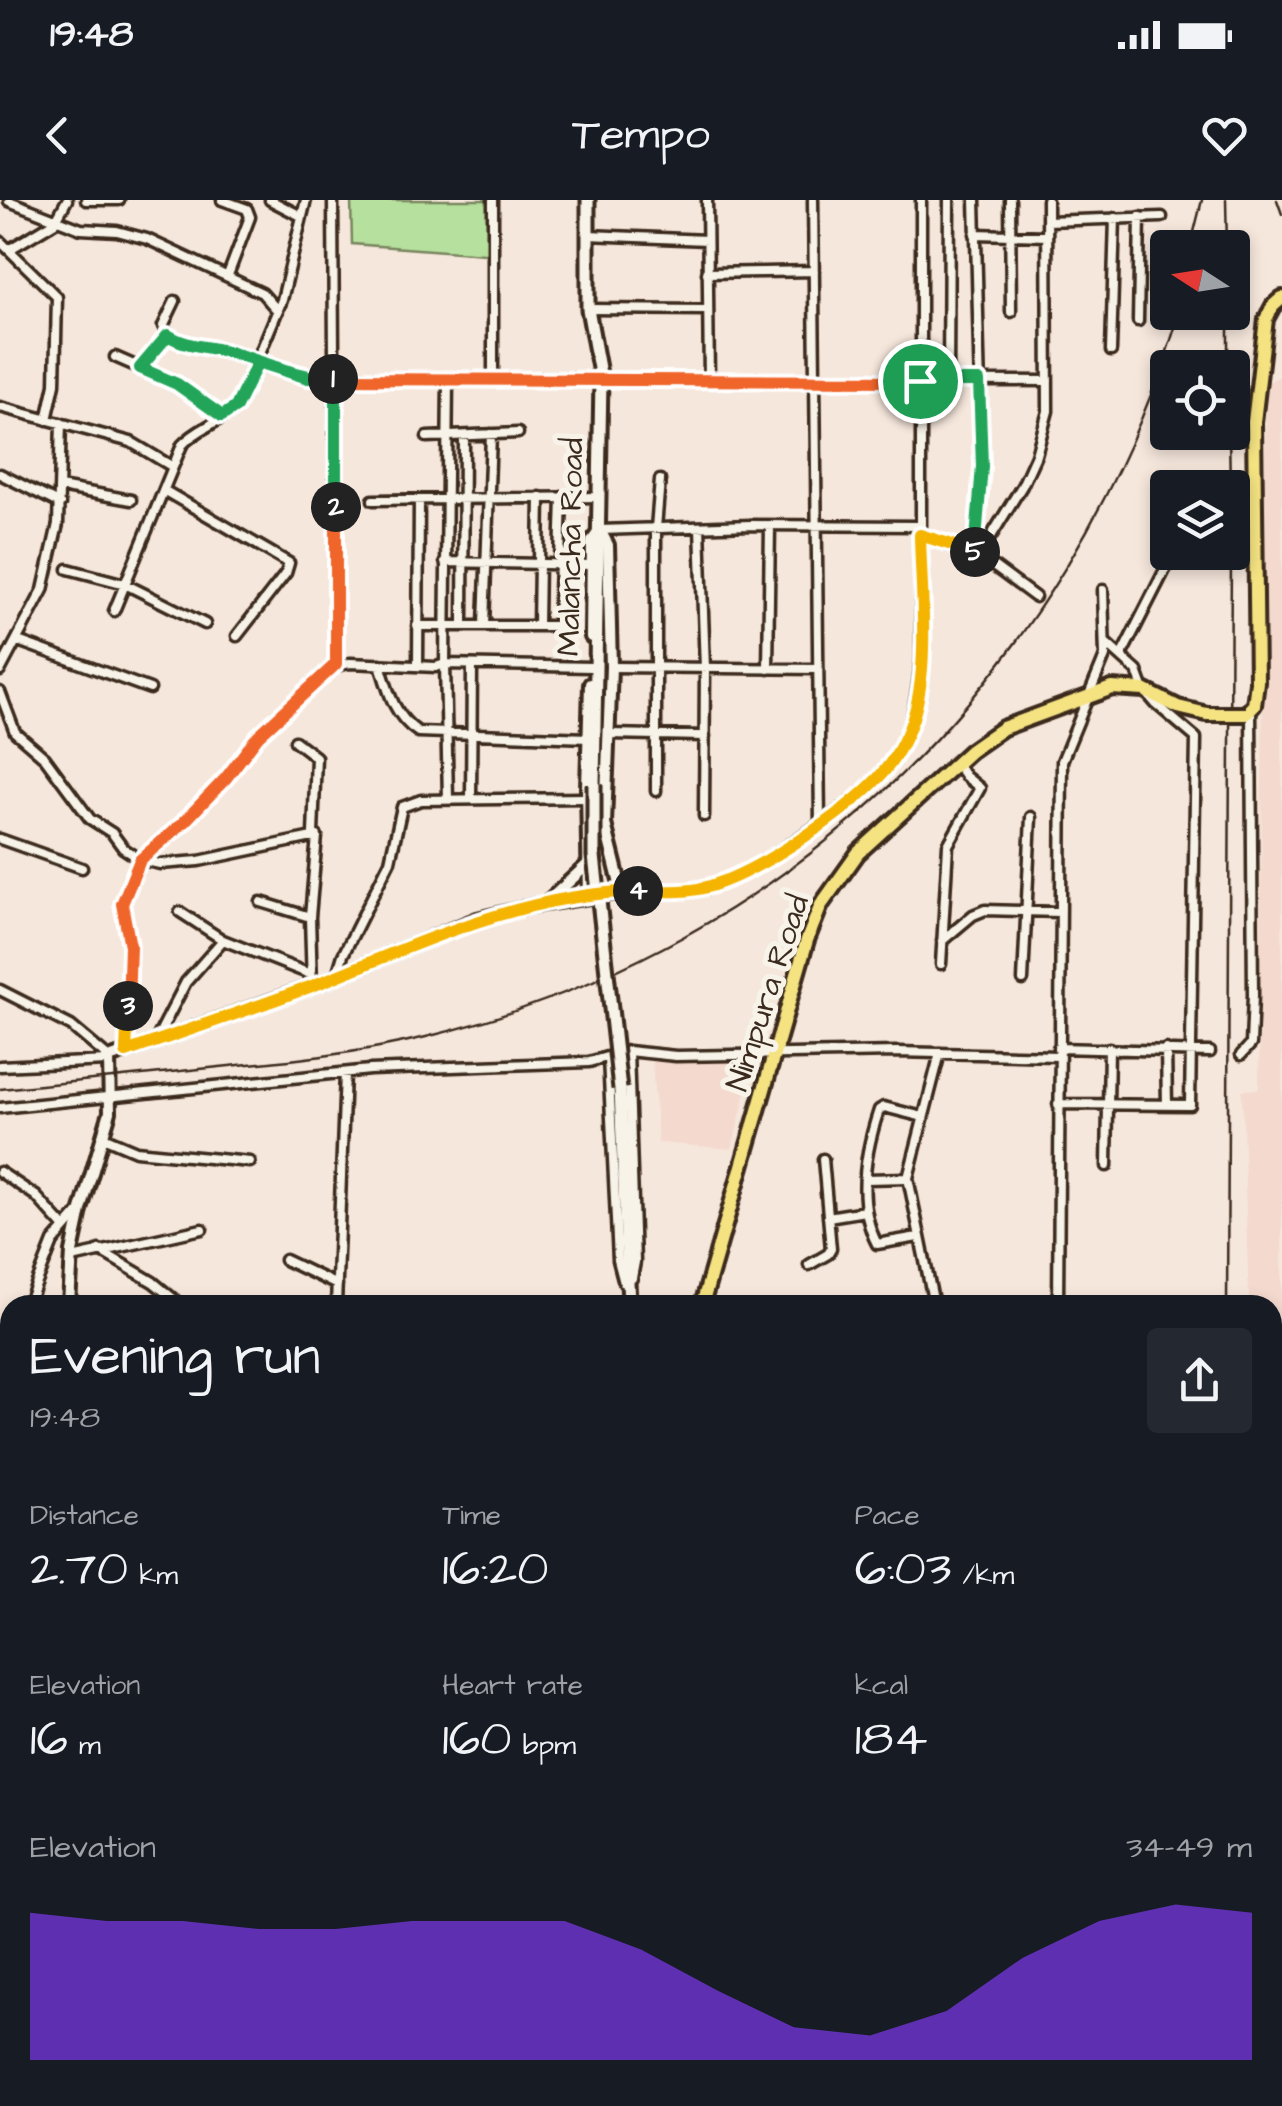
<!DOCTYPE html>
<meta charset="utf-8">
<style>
body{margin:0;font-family:"Architects Daughter",sans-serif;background:#242831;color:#f1f3f6;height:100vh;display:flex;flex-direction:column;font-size:38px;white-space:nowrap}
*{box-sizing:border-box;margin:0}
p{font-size:32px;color:#9ea1a6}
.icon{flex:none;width:55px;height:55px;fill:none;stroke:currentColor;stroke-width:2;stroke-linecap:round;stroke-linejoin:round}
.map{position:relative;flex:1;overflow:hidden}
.side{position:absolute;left:0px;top:1095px;width:1282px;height:812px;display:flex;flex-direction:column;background:#171b24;border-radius:30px 30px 0 0;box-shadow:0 5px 15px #0003}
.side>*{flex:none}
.needle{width:65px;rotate:282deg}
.buttons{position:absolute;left:1150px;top:30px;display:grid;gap:20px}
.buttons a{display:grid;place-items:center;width:100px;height:100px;border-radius:10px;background:#171b24;box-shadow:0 5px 15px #0003;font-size:50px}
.pin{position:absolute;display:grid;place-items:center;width:85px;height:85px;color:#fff;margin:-42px;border:5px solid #fff;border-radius:50%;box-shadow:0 2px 10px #0007}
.km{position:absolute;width:50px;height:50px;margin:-25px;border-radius:50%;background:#222;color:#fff;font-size:28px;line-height:50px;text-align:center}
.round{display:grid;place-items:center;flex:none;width:105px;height:105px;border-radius:10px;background:#242831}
.head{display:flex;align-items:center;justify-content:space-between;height:170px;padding:0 30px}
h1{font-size:55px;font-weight:600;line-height:75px}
.figures{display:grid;grid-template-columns:repeat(3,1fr);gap:15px;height:170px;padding:10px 30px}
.figures div{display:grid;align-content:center}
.figures b{font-size:50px;font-weight:600}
.figures small{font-size:28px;font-weight:400}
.figures p{font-size:28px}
.chart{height:280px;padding:20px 30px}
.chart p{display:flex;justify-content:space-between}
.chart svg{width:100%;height:180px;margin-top:10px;fill:#7c3aed;opacity:.7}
.status{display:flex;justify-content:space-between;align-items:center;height:70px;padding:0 50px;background:#171b24;direction:ltr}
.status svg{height:28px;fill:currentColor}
header{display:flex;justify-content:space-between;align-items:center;height:130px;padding:0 30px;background:#171b24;font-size:45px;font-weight:600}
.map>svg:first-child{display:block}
</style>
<div class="status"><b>19:48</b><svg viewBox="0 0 49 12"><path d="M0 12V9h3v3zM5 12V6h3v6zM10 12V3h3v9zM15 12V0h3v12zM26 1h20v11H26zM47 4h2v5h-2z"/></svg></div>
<header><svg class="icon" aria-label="back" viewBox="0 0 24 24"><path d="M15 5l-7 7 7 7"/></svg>Tempo<svg class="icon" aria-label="heart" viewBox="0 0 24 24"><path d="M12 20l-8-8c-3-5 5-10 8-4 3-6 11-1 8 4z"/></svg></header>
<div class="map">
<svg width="1282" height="1906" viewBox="0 0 1282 1906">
<rect width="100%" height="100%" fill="#f6e7dc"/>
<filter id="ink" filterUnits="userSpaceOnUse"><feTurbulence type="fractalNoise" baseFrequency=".01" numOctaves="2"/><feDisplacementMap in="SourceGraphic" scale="20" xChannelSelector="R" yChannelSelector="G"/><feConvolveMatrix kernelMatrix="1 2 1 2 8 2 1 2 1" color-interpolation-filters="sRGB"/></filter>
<g filter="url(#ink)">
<path fill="#f4d9ce" d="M1282,175v1731h-99v-8h89v-793h-23l-7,-215 17,-1 7,-706z
M651,847l104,7 -23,95 -74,-6z"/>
<path fill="#b6e09d" stroke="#78855e" stroke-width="2.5" d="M351,0h147l-1,55 -145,-11z"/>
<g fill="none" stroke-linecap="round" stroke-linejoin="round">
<g stroke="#3b2a1e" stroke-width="15">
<path id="minor" d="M86,0h33
M222,0l25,9 3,8 -22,58
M270,0l31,16
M333,0l3,464
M707,0l2,180
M813,0l7,624
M1010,0l1,112
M9,1l72,28 36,2 30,8 115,54 16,18
M1047,21l115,-4
M975,34l72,2
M588,35l119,5
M0,41l57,56 -2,87 -8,36
M10,49l45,-27 12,-22
M707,73l107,-2
M175,101l-12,25 5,9 16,8 44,9 80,26 740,3
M588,109l120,1
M1138,121l2,-104
M1111,151l4,-133
M115,157l62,27 45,33
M140,168l28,-33
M493,180v-180
M948,181l1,-181
M0,207l131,35 42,25
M427,237l91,-4
M0,274l60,30
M60,287l71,13
M165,291l124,72 -3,10 -49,63
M373,300l226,-3
M700,327l5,142 -1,147
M600,330l151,-5 169,1
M920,335l61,22 54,40
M975,354l7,-88 -7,-266
M979,356l43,-70 14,-31 12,-44 -1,-211
M445,362l147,3
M68,369l57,15 80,40
M114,411l68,-166c16,-18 45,-24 58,-44l42,-101 24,-100
M463,425l1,-189
M484,425l7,-191
M417,426h141l4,-129
M538,426l2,-129
M18,441l132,48
M1121,456l53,-104
M380,464c8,27 14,52 38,68l171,6
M418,466l1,-166
M611,467l207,2
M768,469l2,-143
M0,471l43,-81 15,-66 3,-101
M0,492l15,40 30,26 45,61 22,14 11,15 18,12 19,4 39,-3 118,-25 -7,81 2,69
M609,534l96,2
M295,541l21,16 -3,77
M656,591v-263l4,-48
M448,599l-3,-135 146,3
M471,599l1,-134
M0,639l82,29
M622,692c26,-1 59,3 85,-4 34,-10 66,-32 95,-52 83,-57 112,-77 119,-183v-453
M261,702l49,15
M180,712l43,28 87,34
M942,741l31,-26 12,-5 74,2
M941,764l7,-119 32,-57 -15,-12 -8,-12
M337,775l6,-20 47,-94 12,-54 19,-7 166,-2
M1023,780l8,-163
M0,790l71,36 38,32
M155,842l31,-60 37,-42
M1058,848l152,4
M1166,849l1,56
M628,851l7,211 -3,16
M125,852l5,-106 -8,-42 19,-44 42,-37 43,-45 32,-42 73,-69 19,-4 86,4 9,-3 3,-284
M1241,855l10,-11 2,-49 -2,-285
M608,858l10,202 6,23
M0,866l107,-5
M1058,904l132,1 6,-367 -40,-34 -12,-14 -7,-19 -30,-27
M0,908l370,-38 219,-8 39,-11 48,5 221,-4 161,4
M103,937l33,14 114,11
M1107,966l2,-118
M0,972l36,24 28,31
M866,979l42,-1
M828,1017l37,-6
M918,1037l-41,7c-21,-40 -12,-92 2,-134l5,-3 39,10
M99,1050l54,32 28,23
M72,1058l130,-29
M285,1060l52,25
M809,1065l19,-11 3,-5 -8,-90
M28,1105l25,-63 28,-32
M336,1105l9,-232
M934,1105l-26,-127 32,-125
M1058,1105l4,-544 43,-105 -2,-66
M0,1152l10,1
M0,1230l10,-30
M0,1273l10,-1
M531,1898l5,8
M394,1906l1,-8
M421,1906l1,-8
M665,1906l1,-8
M803,1906v-8
M878,1906l2,-8
M948,1906l1,-8"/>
</g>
<g stroke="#3b2a1e" stroke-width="18">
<path id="tertiary" d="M589,697l-2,-109 3,-104
M546,703l42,-39
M69,1105l3,-53 9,-42 29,-98 -1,-54 203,-72 165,-67 54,-13 91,-14 -17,-68 6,-157 -3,-122 -8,-15 -8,11 -1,96
M0,1604l10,-59"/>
</g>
<g stroke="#3b2a1e" stroke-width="19">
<path id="secondary" d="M588,0v109l13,70 -7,405
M620,889l9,216"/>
</g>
<g stroke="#3b2a1e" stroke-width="20">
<path id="primary" d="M1245,514l9,-9 3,-23 -3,-260 12,-103 7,-13 9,-8
M702,1105l105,-365 14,-35 37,-52 112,-102 33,-23 109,-40 32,2 34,17 29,7
M265,1906l1,-8"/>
</g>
<use href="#minor" stroke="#f7f3e8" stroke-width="8"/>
<use href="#tertiary" stroke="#f7f3e8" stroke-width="10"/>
<use href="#secondary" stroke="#f7f3e8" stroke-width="11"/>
<use href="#primary" stroke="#f5e382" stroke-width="12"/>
<path stroke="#3b2a1e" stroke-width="2.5" d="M1226,0l1,48
M1277,0l5,14
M1190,48l12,-48
M1228,112v56
M1229,232l1,56
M0,889c76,-7 153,-15 229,-23 66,-6 132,-13 197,-29 370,-91 642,-363 754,-725
M1227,1105l4,-753
M1129,1906l1,-8"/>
<g stroke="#3b2a1e" stroke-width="19" stroke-linecap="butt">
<path id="secondary-bridge" d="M594,584v72l26,233"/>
</g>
<g stroke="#3b2a1e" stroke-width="20" stroke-linecap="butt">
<path id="primary-bridge" d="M1207,514h38"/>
</g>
<use href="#secondary-bridge" stroke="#f7f3e8" stroke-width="11"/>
<use href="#primary-bridge" stroke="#f5e382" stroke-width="12"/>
</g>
</g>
<g fill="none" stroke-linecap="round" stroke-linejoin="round" filter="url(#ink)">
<g stroke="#fff" stroke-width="20">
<path id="split-1" d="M333,179l587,2"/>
</g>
<g stroke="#fff" stroke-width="20">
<path id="split-2" d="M333,179l-25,-1 -50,-16 -22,45 -14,9 -45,-32 -37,-16 28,-33c18,12 40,11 61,17 36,10 68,25 107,28v127"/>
</g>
<g stroke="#fff" stroke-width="20">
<path id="split-3" d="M128,806l2,-60 -8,-42 18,-44 43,-37 43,-45 32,-42 78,-72v-157"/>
</g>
<g stroke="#fff" stroke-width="20">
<path id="split-4" d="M128,806l-2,46c61,-22 124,-42 186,-66 106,-42 209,-92 326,-95"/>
</g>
<g stroke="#fff" stroke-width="20">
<path id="split-5" d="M638,691c22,0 48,2 69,-4 49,-13 137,-73 172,-110 16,-17 27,-38 34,-59 17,-52 8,-128 7,-183l55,17"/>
</g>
<g stroke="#fff" stroke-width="20">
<path id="split-6" d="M920,181h59l3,85 -7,86"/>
</g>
<use href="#split-1" stroke="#f0652b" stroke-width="12"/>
<use href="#split-2" stroke="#22a559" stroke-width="12"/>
<use href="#split-3" stroke="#f0652b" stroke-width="12"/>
<use href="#split-4" stroke="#f5b400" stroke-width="12"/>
<use href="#split-5" stroke="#f5b400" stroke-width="12"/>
<use href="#split-6" stroke="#22a559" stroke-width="12"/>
</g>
<g text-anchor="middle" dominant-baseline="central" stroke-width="10" stroke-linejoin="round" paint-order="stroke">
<g font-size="32" fill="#3b2a1e" stroke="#f7f3e8">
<text transform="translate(571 347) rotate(-89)">Malancha Road</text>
<text transform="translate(768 793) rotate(-72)">Nimpura Road</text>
</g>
</g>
</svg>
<div class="buttons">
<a><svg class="needle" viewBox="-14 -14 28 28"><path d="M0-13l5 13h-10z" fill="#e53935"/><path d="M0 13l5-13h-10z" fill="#9ea1a6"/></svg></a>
<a><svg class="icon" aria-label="locate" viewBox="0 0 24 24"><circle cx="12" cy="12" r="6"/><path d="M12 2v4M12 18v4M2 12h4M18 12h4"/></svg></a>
<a><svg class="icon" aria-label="layers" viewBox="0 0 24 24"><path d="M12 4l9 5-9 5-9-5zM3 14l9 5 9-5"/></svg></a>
</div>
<div class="pin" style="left:920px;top:181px;background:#1e9e55"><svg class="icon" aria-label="arrive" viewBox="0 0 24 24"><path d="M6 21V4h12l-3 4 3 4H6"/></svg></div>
<b class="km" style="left:333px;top:179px">1</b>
<b class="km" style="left:336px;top:307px">2</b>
<b class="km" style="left:128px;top:806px">3</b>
<b class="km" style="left:638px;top:691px">4</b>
<b class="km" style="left:975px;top:352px">5</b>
<section class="side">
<div class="head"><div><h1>Evening run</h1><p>19:48</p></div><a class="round"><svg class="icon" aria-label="share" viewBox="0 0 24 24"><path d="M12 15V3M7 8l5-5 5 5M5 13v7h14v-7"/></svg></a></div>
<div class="figures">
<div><p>Distance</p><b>2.70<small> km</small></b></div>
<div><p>Time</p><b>16:20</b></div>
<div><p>Pace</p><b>6:03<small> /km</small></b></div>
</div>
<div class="figures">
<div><p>Elevation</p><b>16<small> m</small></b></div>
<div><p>Heart rate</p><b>160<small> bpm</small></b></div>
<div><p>kcal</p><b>184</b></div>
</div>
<div class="chart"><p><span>Elevation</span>34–49 m</p>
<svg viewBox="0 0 160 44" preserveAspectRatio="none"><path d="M0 44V8L10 10L20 10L30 12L40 12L50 10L60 10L70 10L80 17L90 27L100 36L110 38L120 32L130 19L140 10L150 6L160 8V44z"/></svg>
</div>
</section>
</div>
